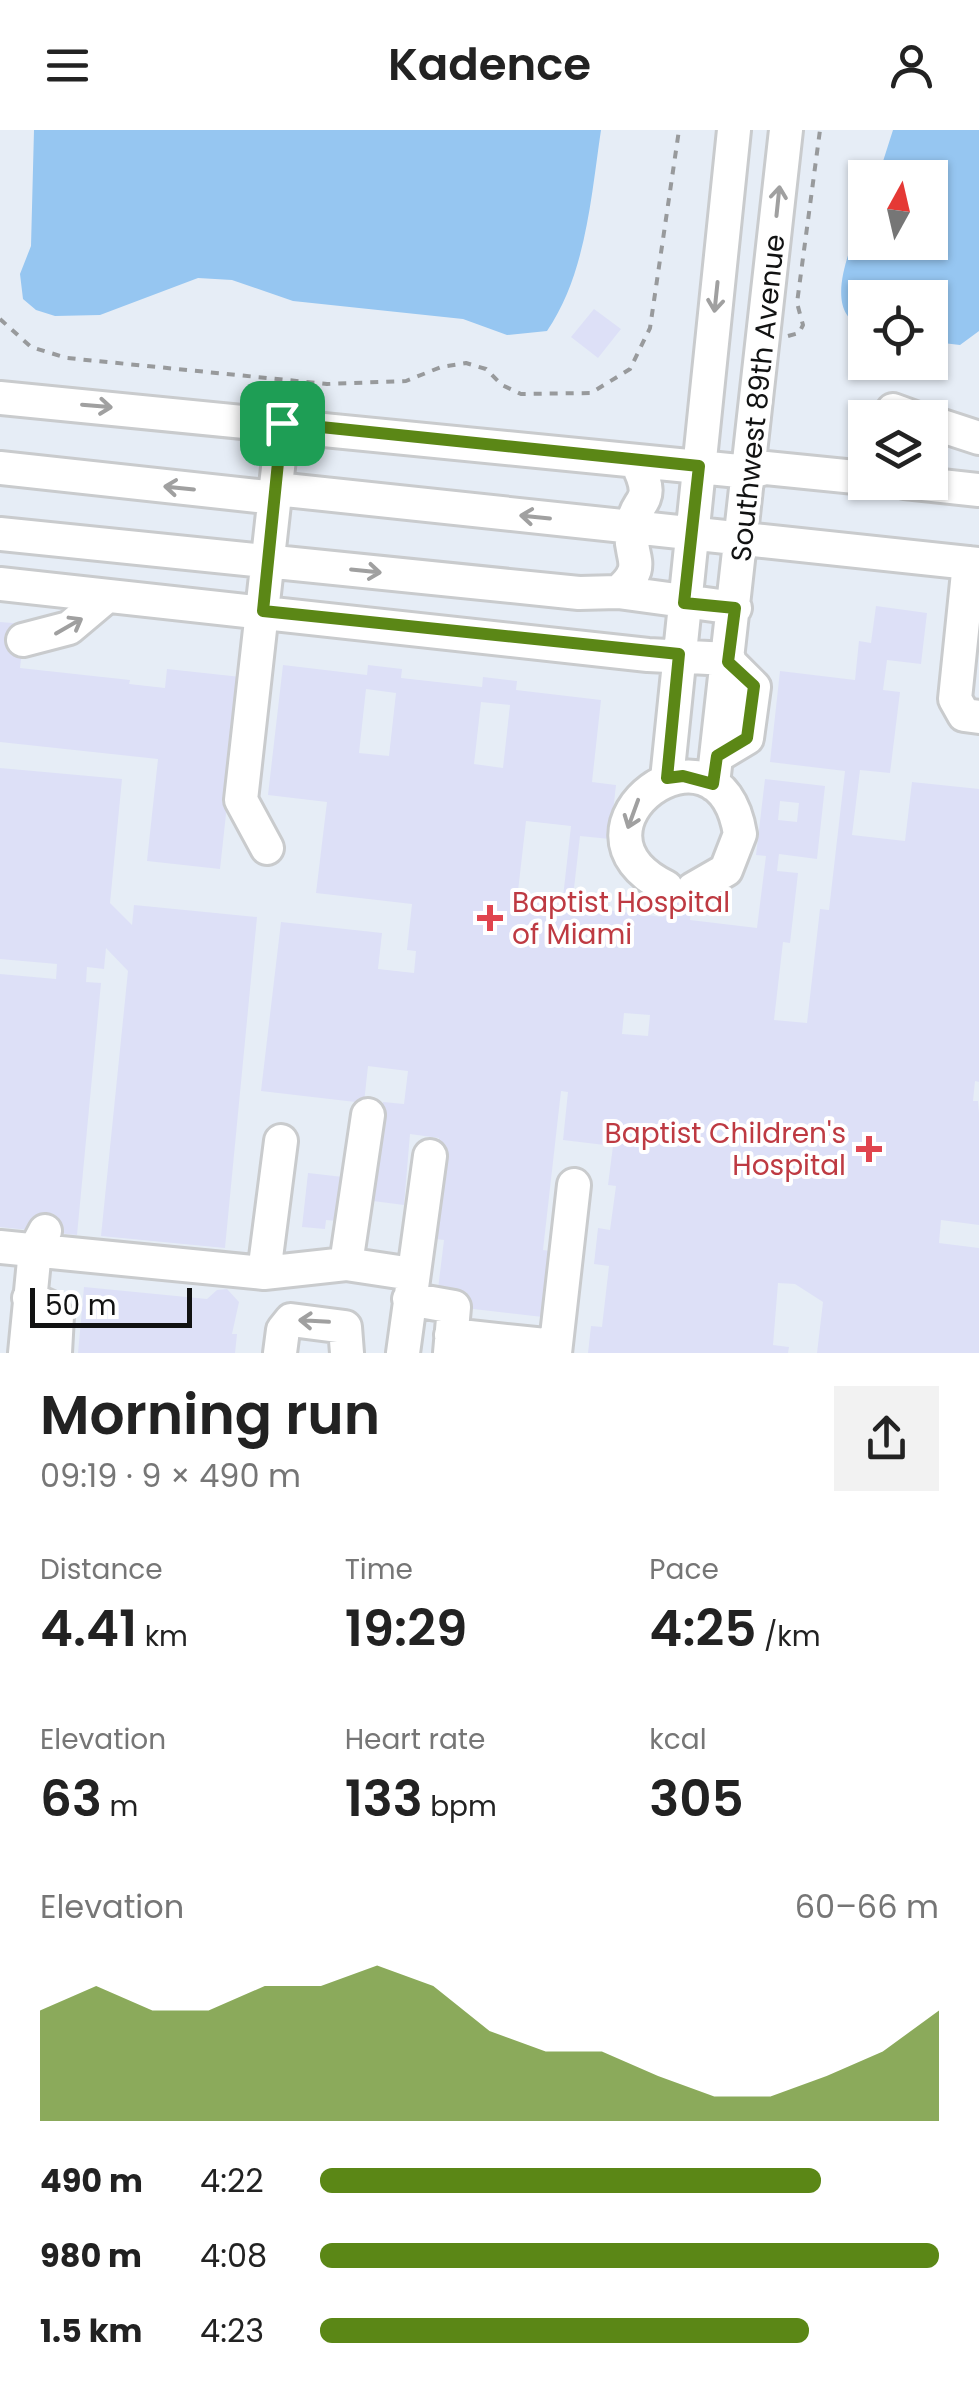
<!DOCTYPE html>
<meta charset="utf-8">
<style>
body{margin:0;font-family:Poppins,sans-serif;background:#f2f2f2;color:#222;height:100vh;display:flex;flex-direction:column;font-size:38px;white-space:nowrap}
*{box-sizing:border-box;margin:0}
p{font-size:32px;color:#767676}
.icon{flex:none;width:55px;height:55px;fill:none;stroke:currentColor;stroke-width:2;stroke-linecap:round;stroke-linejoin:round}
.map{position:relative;height:1223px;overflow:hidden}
.panel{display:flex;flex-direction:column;background:#fff;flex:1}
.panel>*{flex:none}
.needle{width:65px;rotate:8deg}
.tools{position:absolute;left:848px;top:30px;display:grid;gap:20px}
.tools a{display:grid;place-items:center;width:100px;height:100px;border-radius:0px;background:#fff;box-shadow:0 2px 8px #0004;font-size:50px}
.scale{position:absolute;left:30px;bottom:25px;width:162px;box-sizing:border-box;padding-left:10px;border:5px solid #111212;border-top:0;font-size:28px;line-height:35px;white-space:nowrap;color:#111212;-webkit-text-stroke:8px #fff;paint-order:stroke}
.pin{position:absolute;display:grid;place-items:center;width:85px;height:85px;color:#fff;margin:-42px;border-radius:20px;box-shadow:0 5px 15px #0006}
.round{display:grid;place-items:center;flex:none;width:105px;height:105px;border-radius:0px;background:#f2f2f2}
.headline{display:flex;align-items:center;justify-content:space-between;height:170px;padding:0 40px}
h1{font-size:55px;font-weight:600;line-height:75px}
.stats{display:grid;grid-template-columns:repeat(3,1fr);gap:15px;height:170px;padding:10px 40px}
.stats div{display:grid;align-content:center}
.stats b{font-size:50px;font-weight:600}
.stats small{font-size:28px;font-weight:400}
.stats p{font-size:28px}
.chart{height:280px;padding:20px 40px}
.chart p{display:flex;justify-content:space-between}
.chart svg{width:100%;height:180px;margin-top:10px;fill:#5b8716;opacity:.7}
ul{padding:0 40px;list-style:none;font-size:32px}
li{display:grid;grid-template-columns:160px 120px 1fr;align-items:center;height:75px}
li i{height:25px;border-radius:12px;background:#5b8716}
header{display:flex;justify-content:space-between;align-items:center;height:130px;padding:0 40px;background:#fff;font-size:45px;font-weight:600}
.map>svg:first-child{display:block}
</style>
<header><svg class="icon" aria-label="menu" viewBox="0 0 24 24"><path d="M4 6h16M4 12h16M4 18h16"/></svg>Kadence<svg class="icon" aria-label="person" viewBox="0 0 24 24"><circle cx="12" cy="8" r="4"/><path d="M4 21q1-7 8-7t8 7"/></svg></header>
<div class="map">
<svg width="979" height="1223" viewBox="0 0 979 1223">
<rect width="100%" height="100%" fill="#f5f7fa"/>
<path fill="#e6edf6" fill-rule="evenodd" d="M0,0h979v1223h-979zM865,48h65v64h-65zM865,168h65v64h-65zM865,288h65v64h-65z"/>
<path fill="#96c6f1" d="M34,0h567c-10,67 -15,144 -54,201l-40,4 -44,-16 -170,-18 -61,-21 -34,-2 -98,37 -45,1 -19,-6 -13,-11 -3,-25 11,-28z
M893,0h86v201l-19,14 -17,-2 -13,-20v-25h-65v29c-47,-12 -12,-87 0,-115v30h65v-64l-52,-1z"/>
<path fill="#dde0f7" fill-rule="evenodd" d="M594,179l27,20 -23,29 -27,-21z
M876,476l51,7 -6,51 -34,-4 -4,30 17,2 -10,81 -30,-3 -8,65 53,6 7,-59 67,7v293l-4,-1 -2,20h5l1,12v112l-38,-5 -2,23 40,5v105h-162l6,-51 -28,-18 -17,-1 -5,62 16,2 -1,6h-200l3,-27 11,1 7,-61 -15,-2 4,-36 12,2 6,-44 -8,-1 5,-39 -50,-6 5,-48 -7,-1 -18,159 8,1 -8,66 -78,-9 2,-16 -29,-3 6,-49 -16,-2 11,-100 -29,-4 -6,71 -31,-4 10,-99 21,2 4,-33 -40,-5 -4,37 -103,-12 20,-169 101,11 -4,36 36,4 2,-22 -9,-1 5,-46 -96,-11 11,-91 -59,-7 15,-130 84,10 1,-10 34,4 -1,9 81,9 1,-10 34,4 -1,9 85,10 -9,82 24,3 -6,54 -30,-3 -7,61 26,3 -1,9 65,8 5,-41 26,3 -4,41 67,8 9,-72 -10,-1 9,-76 60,7 -8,73 -38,-5 -2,17 21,2 -8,70 -7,-1 -9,78 33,3 13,-114 9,1 16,-139 -75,-9 10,-91 75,9 4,-39 12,2zM366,559l30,4 -7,63 -30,-3zM481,572l29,3 -7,63 -29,-4zM780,671l19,2 -2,19 -19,-2zM526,691l45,5 -9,80 -45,-6zM624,883l26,2 -2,21 -26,-2z
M0,492l25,2 -5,44 110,12 -1,4 36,4 2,-19 74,8 -21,192 -73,-8 11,-102 -158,-17z
M0,638l122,11 -12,124 22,22 2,-20 123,12 -32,331 -124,-12 27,-265 -22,-23 -2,21 -17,-2 -1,15 15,1 -24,252 -77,-8v-253l56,5 1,-15 -57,-5z
M308,1043l35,4 -5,44 -12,-1 -1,9 -23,-2z
M84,1157l123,12 10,-9 10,-1 12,13 -7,32h5l-2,19h-157z"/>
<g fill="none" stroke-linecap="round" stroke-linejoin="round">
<g stroke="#c9cbcd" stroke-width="38">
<path id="minor" d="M0,268l749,74 17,-4 99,10
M893,280l22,8
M930,292l49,16
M0,338l276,30
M905,352l74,8
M276,359l703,75
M0,404l579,59 39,-1 117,16
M969,433l-14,136 9,16 15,2
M0,454l648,71 81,4
M618,462c32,-27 9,-35 14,-65 4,-32 26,-21 4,-66
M23,510l46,-12 38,-32
M717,626l30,-18 7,-51 -25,-25
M667,649l67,-649
M713,654l73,-654
M267,718l-26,-48 42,-377
M666,757c-117,-58 53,-184 74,-53l-14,36 -33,19
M0,1117l264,26 82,-9 66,10
M346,1134l22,-149
M264,1143l17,-132
M29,1168l20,9 8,9 -2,37
M409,1169l45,8 -4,46
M451,1205l104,11
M25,1223l10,-103 10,-19
M280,1223l3,-23 8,-10 54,7 2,26
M403,1223l27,-197
M555,1223l19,-168"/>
</g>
<path stroke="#989a9c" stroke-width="4" stroke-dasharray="8 8" stroke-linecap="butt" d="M0,189l31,28 36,11 260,26 79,-3 35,-14 25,-4 20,6 16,16 19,9 70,-1 39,-24 20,-41 29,-198
M788,206l11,-3 4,-8 -6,-22 23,-173"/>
<use href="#minor" stroke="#fff" stroke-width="32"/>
</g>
<defs><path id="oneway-shaft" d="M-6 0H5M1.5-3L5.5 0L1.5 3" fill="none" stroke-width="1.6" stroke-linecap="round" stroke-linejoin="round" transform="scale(2.5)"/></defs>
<g stroke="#a0a0a0">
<use href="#oneway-shaft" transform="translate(778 71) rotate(-84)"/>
<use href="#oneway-shaft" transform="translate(716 167) rotate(96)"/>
<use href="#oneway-shaft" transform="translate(97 276) rotate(5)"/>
<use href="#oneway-shaft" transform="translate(179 358) rotate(-174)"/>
<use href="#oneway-shaft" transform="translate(535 387) rotate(-174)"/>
<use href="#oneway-shaft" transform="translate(366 441) rotate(6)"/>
<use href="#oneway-shaft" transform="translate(69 496) rotate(-30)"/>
<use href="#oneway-shaft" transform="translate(633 684) rotate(110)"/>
<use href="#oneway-shaft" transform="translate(314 1191) rotate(-177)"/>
</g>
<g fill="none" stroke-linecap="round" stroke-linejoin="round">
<g stroke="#fff" stroke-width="20">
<path id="route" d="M282,293l417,43 -15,137 51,5 -7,54 26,24 -7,52 -30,18 -4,28 -30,-8 -16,2 12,-124 -416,-43z"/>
</g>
<use href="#route" stroke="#5b8716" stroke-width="12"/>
</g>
<g fill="#e0444e" stroke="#fff" stroke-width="4">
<path d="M485 773h10v10h10v10h-10v10h-10v-10h-10v-10h10z"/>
<path d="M864 1004h10v10h10v10h-10v10h-10v-10h-10v-10h10z"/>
</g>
<g text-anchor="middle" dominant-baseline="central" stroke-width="8" stroke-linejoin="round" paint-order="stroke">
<g font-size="28" fill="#111212" stroke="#fff">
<text transform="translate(758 268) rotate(-84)">Southwest 89th Avenue</text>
</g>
<g font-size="28" fill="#be3a42" stroke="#fff" text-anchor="start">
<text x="512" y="772">Baptist Hospital<tspan x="512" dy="32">of Miami</tspan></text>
<text x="846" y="1003" text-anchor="end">Baptist Children's<tspan x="846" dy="32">Hospital</tspan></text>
</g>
</g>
</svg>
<div class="tools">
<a><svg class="needle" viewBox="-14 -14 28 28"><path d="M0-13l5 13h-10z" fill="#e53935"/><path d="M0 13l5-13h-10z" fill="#767676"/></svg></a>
<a><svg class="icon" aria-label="locate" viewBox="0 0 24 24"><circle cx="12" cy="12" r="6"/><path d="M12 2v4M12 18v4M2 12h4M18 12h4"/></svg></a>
<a><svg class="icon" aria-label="layers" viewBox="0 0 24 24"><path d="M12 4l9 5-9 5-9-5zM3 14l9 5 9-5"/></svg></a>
</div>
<div class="scale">50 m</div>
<div class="pin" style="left:282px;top:293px;background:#1e9e55"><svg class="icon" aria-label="arrive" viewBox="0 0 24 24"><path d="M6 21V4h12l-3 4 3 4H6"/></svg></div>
</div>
<section class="panel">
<div class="headline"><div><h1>Morning run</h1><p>09:19 · 9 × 490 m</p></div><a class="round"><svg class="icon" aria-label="share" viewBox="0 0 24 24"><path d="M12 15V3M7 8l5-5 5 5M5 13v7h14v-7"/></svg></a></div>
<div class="stats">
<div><p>Distance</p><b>4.41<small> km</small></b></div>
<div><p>Time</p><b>19:29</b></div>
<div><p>Pace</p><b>4:25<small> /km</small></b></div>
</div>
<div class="stats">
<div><p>Elevation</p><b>63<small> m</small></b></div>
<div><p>Heart rate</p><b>133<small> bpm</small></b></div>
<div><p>kcal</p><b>305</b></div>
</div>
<div class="chart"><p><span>Elevation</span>60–66 m</p>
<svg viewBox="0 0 160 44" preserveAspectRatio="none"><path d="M0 44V17L10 11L20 17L30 17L40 11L50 11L60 6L70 11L80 22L90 27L100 27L110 33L120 38L130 38L140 33L150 27L160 17V44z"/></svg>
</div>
<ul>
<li><b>490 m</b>4:22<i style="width:81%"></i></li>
<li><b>980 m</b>4:08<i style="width:100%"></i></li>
<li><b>1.5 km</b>4:23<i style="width:79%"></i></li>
</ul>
</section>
